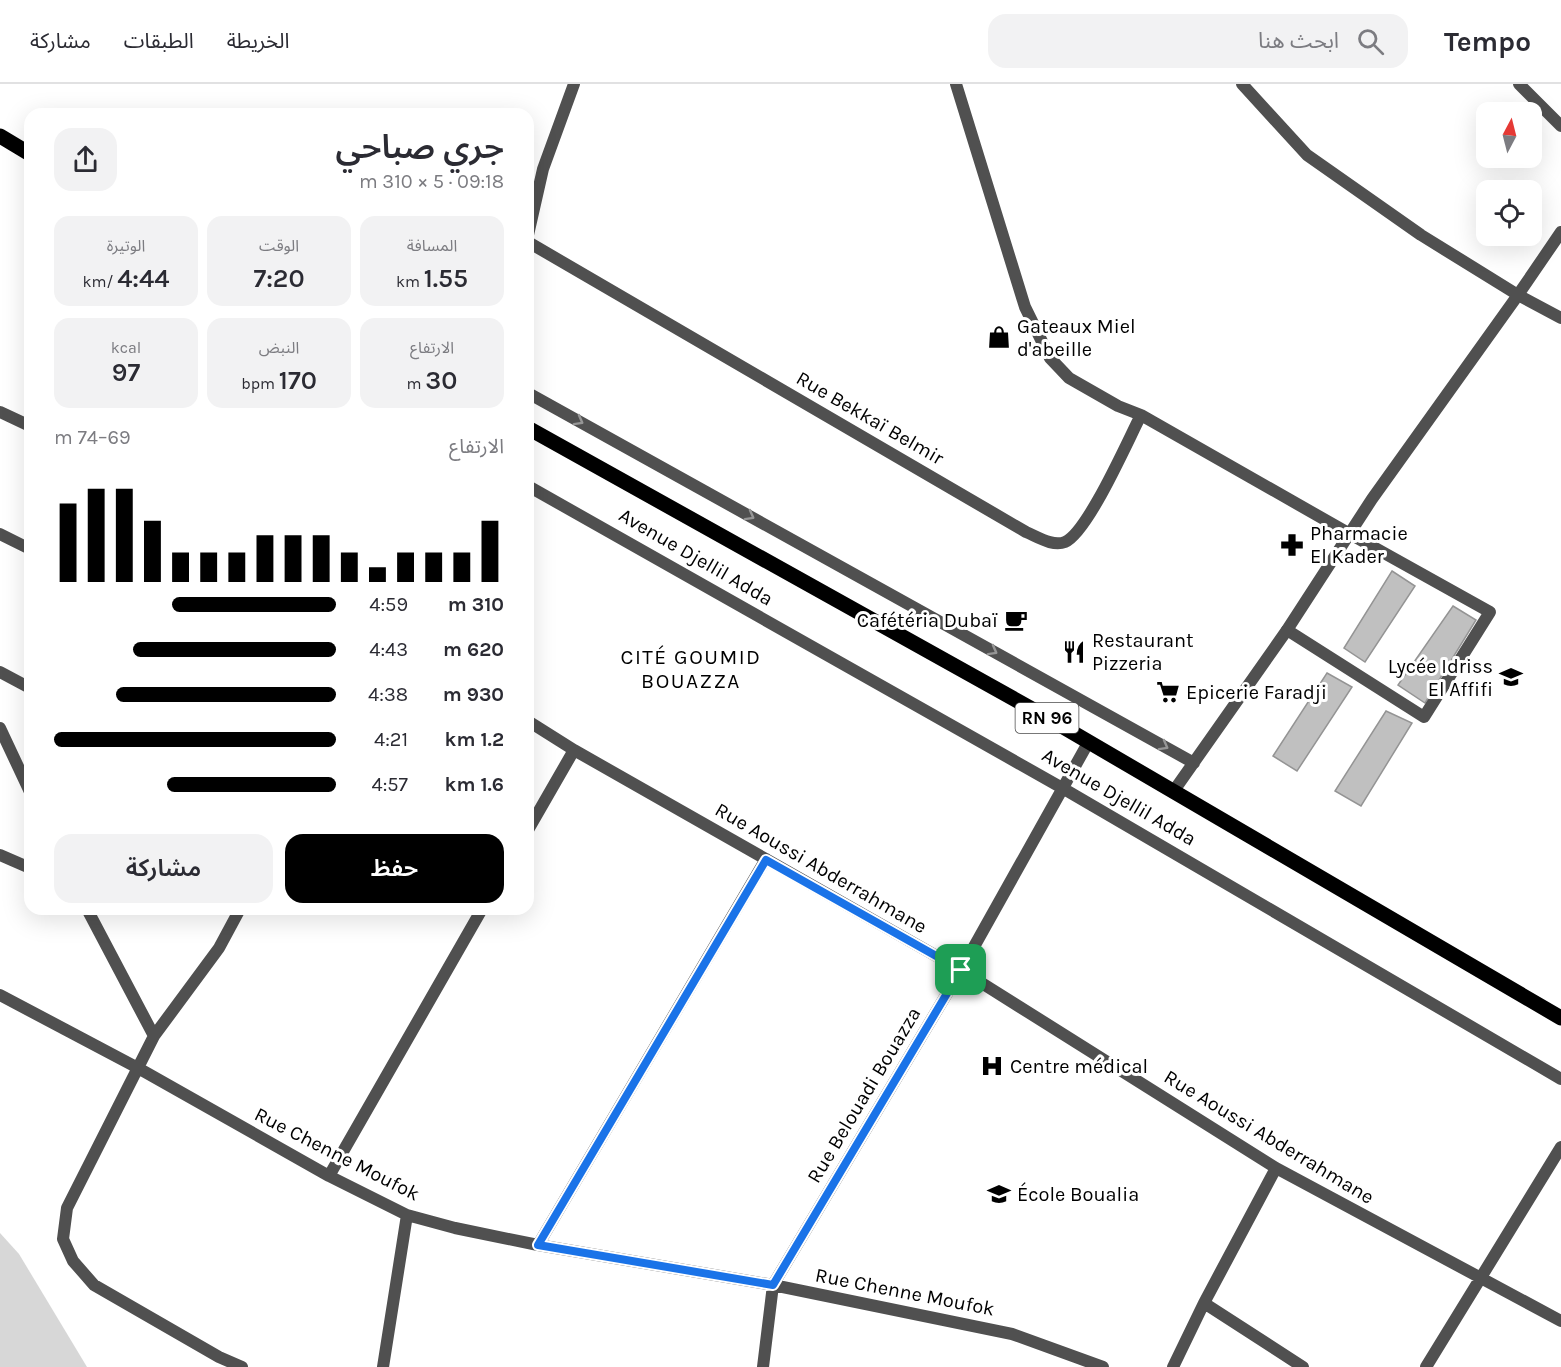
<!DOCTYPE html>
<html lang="ar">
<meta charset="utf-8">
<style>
body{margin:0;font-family:Karla,"Noto Sans Arabic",sans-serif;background:#f2f2f3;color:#2b2b33;direction:rtl;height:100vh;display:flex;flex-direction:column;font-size:22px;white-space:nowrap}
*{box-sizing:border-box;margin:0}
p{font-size:20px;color:#7c7c81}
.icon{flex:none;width:33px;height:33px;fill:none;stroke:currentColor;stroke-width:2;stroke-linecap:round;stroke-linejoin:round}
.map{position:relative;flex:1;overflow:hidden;direction:ltr}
.panel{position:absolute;left:24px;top:24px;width:510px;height:807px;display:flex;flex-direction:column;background:#fff;border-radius:18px;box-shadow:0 6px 24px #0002;direction:rtl}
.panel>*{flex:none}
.needle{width:39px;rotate:7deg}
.tools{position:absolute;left:1476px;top:18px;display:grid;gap:12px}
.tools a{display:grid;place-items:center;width:66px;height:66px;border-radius:12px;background:#fff;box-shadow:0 6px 24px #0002;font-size:30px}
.pin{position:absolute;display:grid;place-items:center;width:51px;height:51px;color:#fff;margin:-26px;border-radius:12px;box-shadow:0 3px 9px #0006}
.round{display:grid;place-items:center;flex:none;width:63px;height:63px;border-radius:18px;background:#f2f2f3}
.headline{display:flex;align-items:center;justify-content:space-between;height:102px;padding:0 30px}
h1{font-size:33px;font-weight:600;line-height:45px}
.stats{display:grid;grid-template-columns:repeat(3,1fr);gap:9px;height:102px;padding:6px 30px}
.stats div{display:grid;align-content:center;border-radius:15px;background:#f2f2f3;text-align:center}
.stats b{font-size:26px;font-weight:600}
.stats small{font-size:16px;font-weight:400}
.stats p{font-size:16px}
.chart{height:168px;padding:12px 30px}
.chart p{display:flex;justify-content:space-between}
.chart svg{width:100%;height:108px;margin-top:6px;stroke:#000;stroke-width:6}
.cta{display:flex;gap:12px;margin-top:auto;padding:12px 30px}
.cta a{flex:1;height:69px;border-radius:18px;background:#000;color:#fff;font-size:24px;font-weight:600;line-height:69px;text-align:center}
.cta a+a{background:#f2f2f3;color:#2b2b33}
ul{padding:0 30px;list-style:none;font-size:20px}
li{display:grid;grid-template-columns:96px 72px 1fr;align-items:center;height:45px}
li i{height:15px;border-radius:8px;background:#000}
header{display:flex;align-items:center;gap:36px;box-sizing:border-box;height:84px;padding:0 30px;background:#fff;border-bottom:2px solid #e1e1e2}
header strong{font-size:28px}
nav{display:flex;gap:33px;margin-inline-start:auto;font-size:21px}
.search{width:420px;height:54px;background:#f2f2f3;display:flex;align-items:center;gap:15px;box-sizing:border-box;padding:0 21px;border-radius:18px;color:#7c7c81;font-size:22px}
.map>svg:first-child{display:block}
</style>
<header>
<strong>Tempo</strong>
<div class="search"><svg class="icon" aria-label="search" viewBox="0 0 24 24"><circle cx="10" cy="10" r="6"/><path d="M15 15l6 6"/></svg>ابحث هنا</div>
<nav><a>الخريطة</a><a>الطبقات</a><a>مشاركة</a></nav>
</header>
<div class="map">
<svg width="1561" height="1283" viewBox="0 0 1561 1283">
<rect width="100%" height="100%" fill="#fff"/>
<path fill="#d7d7d7" d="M0,1149l19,21 68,113h-87z"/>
<path fill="#c0c0c0" stroke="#949494" stroke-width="1.5" d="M1392,487l23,15 -50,76 -21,-14z
M1453,522l23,14 -51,83 -27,-18z
M1327,589l25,14 -55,84 -24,-15z
M1386,627l26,12 -51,83 -26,-15z"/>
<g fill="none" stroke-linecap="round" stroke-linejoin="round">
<path stroke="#505050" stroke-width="12" d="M1287,546l137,87 66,-105 -140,-78"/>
<path stroke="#505050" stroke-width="12" d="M956,0l69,223 25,51 19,20 49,28 23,9 209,119
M1242,0l65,71 114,80 97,60 43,23
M1519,0l42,42
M528,151l15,-66 31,-85
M528,158l498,290c12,5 27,15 39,10 23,-10 63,-102 76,-127
M528,309l666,370
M0,328l30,14
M528,402l536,303 497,290
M0,450l30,15
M0,588l30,16
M528,637l46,29 387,220 315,198 285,153
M0,644l30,64
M1173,708l114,-162 85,-131 146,-204 43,-63
M528,746l46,-80
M0,771l30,13
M87,825l67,127
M240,825l-21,39 -65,88 -87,172 -4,31 10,22 21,24 125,72 23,10
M0,911l138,73 191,108 78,39 48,13 83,17 235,40 239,49 91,33
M329,1092l153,-267
M538,1161l228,-386
M1204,1219l99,64
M383,1283l24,-152
M763,1283l10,-82 188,-315 127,-227
M1173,1283l31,-64 72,-135
M1426,1283l135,-220"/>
<path stroke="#000" stroke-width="15" d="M0,52l30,18
M528,344l513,286 520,304"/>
</g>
<defs><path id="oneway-chevron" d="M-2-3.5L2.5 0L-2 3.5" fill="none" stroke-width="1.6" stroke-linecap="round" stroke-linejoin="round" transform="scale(1.5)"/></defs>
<g stroke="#969696">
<use href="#oneway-chevron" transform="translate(579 337) rotate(29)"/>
<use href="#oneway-chevron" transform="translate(750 432) rotate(29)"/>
<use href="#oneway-chevron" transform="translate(993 567) rotate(29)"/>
<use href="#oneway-chevron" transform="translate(1164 662) rotate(29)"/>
</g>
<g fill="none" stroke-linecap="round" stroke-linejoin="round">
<g stroke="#fff" stroke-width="12">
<path id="route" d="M766,776l195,110 -188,315 -235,-40z"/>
</g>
<use href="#route" stroke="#1a73e8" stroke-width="8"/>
</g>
<defs>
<g id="shop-bare" transform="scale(1.8)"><path d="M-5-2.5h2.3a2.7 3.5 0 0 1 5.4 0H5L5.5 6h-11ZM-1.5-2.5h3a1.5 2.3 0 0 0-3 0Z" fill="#000" stroke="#fff" stroke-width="2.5" paint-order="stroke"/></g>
<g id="pharmacy-bare" transform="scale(1.8)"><path d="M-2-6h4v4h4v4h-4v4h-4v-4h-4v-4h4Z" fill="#000" stroke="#fff" stroke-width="2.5" paint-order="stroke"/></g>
<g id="cafe-bare" transform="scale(1.8)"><path d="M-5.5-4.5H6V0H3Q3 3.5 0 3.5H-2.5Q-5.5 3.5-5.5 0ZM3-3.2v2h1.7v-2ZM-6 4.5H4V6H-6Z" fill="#000" stroke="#fff" stroke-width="2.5" paint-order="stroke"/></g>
<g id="restaurant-bare" transform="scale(1.8)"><path d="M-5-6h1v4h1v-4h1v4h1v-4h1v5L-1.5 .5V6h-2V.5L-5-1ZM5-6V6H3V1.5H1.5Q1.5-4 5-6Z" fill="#000" stroke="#fff" stroke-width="2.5" paint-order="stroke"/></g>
<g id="school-bare" transform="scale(1.8)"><path d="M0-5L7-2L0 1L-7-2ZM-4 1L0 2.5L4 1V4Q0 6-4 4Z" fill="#000" stroke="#fff" stroke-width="2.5" paint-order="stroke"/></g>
<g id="supermarket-bare" transform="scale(1.8)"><path d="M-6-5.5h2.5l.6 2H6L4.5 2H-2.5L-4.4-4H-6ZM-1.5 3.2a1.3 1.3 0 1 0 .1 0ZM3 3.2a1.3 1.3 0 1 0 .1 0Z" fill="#000" stroke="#fff" stroke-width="2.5" paint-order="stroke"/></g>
<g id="hospital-bare" transform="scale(1.8)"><path d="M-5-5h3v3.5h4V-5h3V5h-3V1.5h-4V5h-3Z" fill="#000" stroke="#fff" stroke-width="2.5" paint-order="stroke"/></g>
</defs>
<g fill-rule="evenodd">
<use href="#shop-bare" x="999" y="253"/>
<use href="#pharmacy-bare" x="1292" y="461"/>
<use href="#cafe-bare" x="1016" y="536"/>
<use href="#restaurant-bare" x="1074" y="568"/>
<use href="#school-bare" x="1511" y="593"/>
<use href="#supermarket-bare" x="1168" y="608"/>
<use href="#hospital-bare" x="992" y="982"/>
<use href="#school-bare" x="999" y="1110"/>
</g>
<g text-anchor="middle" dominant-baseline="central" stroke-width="6" stroke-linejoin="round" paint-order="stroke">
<rect fill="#fff" stroke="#4c4c4c" stroke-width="1.5" x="1015.5" y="619" width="63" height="30" rx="4.5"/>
<g font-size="18" font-weight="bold" fill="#000">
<text x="1047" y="634">RN 96</text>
</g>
<g font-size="20" fill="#000" stroke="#fff" text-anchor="start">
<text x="1017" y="242">Gateaux Miel<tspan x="1017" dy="23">d'abeille</tspan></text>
<text x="1310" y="449">Pharmacie<tspan x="1310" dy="23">El Kader</tspan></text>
<text x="998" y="536" text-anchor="end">Cafétéria Dubaï</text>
<text x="1092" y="556">Restaurant<tspan x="1092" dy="23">Pizzeria</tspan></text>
<text x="1493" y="582" text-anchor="end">Lycée Idriss<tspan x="1493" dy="23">El Affifi</tspan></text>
<text x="1186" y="608">Epicerie Faradji</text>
<text x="1010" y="982">Centre médical</text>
<text x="1017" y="1110">École Boualia</text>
</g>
<g font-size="20" fill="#000" stroke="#fff">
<text transform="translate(870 334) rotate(30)">Rue Bekkaï Belmir</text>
<text transform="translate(696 473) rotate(30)">Avenue Djellil Adda</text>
<text transform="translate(1119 713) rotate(30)">Avenue Djellil Adda</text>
<text transform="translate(821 784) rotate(30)">Rue Aoussi Abderrahmane</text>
<text transform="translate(864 1011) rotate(-59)">Rue Belouadi Bouazza</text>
<text transform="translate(1269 1053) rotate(31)">Rue Aoussi Abderrahmane</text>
<text transform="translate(337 1070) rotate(27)">Rue Chenne Moufok</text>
<text transform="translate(905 1208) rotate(11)">Rue Chenne Moufok</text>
</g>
<g font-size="21" letter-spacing="1.5" fill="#000" stroke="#fff">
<text x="691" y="573">CITÉ GOUMID<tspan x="691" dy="24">BOUAZZA</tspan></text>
</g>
</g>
</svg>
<div class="tools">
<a><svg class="needle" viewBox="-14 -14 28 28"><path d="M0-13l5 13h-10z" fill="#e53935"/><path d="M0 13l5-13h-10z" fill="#7c7c81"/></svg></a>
<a><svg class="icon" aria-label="locate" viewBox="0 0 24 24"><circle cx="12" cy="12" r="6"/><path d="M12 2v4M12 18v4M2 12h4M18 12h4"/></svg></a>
</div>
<div class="pin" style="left:961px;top:886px;background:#1e9e55"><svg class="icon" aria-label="arrive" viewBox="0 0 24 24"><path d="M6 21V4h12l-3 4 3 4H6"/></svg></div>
<section class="panel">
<div class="headline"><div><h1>جري صباحي</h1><p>09:18 · 5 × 310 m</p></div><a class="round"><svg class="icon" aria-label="share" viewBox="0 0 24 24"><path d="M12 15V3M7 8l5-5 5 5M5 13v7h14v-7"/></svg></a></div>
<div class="stats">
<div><p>المسافة</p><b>1.55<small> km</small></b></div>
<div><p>الوقت</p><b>7:20</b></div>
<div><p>الوتيرة</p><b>4:44<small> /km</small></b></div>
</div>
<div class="stats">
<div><p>الارتفاع</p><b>30<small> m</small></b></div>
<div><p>النبض</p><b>170<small> bpm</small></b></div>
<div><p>kcal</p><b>97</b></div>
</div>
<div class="chart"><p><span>الارتفاع</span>69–74 m</p>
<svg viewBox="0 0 160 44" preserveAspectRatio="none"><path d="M5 44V12M15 44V6M25 44V6M35 44V19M45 44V32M55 44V32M65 44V32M75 44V25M85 44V25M95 44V25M105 44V32M115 44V38M125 44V32M135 44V32M145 44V32M155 44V19"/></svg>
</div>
<ul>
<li><b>310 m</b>4:59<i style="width:58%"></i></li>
<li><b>620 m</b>4:43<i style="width:72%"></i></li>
<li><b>930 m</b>4:38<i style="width:78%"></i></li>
<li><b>1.2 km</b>4:21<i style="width:100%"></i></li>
<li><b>1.6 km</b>4:57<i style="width:60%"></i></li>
</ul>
<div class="cta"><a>حفظ</a><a>مشاركة</a></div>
</section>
</div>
